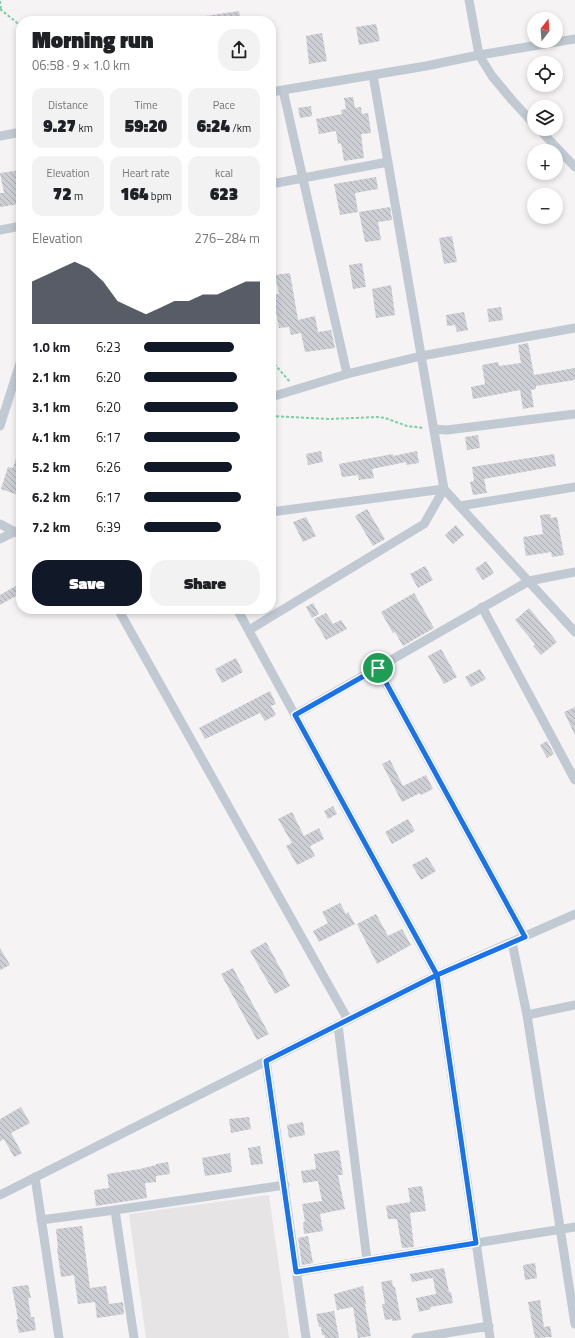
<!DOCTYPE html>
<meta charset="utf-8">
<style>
body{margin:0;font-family:"Titillium Web",sans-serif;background:#f2f2f2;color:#202124;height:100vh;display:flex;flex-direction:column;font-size:15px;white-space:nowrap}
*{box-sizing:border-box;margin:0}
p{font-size:13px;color:#757577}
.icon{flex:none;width:22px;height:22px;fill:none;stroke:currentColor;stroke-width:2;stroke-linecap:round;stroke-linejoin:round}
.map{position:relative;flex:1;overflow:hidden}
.sheet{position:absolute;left:16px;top:16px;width:260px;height:598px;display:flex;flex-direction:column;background:#fff;border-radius:16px;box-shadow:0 2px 6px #0003}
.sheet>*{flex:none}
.needle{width:26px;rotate:17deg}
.buttons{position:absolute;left:527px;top:12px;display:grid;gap:8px}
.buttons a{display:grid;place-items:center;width:36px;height:36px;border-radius:50%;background:#fff;box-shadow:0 2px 6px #0003;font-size:20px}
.pin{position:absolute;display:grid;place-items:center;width:34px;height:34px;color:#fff;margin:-17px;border:2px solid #fff;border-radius:50%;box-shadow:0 1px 4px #0007}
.round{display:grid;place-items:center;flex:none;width:42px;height:42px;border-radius:16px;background:#f2f2f2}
.overview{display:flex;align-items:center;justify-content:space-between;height:68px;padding:0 16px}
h1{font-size:22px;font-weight:800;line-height:30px}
.stats{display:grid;grid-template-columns:repeat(3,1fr);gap:6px;height:68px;padding:4px 16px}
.stats div{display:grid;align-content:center;border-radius:10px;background:#f2f2f2;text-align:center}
.stats b{font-size:17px;font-weight:800}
.stats small{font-size:11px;font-weight:400}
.stats p{font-size:11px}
.chart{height:112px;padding:8px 16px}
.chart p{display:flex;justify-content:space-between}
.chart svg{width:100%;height:72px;margin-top:4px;fill:#111827;opacity:.7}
.action{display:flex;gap:8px;margin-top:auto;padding:8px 16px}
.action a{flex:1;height:46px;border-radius:16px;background:#111827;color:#fff;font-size:16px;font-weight:800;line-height:46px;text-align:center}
.action a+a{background:#f2f2f2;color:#202124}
ul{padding:0 16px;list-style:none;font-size:13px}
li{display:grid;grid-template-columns:64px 48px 1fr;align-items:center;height:30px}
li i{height:10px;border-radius:5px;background:#111827}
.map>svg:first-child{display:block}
</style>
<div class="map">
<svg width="575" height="1338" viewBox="0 0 575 1338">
<defs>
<pattern id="building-back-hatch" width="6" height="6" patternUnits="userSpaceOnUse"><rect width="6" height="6" fill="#cdcfd5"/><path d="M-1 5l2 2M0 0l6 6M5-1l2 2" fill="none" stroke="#a8abb0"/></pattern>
</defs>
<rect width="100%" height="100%" fill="#f5f3f3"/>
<path fill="#e6e4e5" d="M269,1195l20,143h-143l-17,-124z"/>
<path fill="url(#building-back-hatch)" d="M239,11l2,10h-35v-5z
M376,24l4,17 -21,4 -3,-18z
M322,33l5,28 -18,3 -3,-28z
M353,97l2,11 6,-1 1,7 6,-1 3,20 -10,1 3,24 -20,3 -3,-18 -3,1 -2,-13 -17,3 -3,-15 26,-5 -1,-4 5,-1 -2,-11z
M311,106l1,10 -12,2 -2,-10z
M21,170v15l-4,1 2,18 -19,3v-14h4l-4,-20z
M376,177l2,12 -23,4 3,19 -18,3 -6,-31z
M390,207l2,13 -14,2 3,18 -16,2 -6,-30z
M452,236l5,26 -13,2 -5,-26z
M362,263l4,24 -13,2 -4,-24z
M290,273l8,47 17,-4 3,16 13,-2 4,18 -30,4 -4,-19 -10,2 -2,-8 -10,1 -6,-33 6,-1 -4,-19z
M391,285l4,30 -19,3 -4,-29z
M501,307l2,13 -14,2 -2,-13z
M464,312l4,18 -11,2 -2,-7 -8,1 -1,-11z
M528,343l6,32 41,-7v12l-39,6v3l-5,1 3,17 -11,2 -3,-19 -47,9 -2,-12 14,-3 -3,-19 16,-3 1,4 22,-3 -3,-18z
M478,435l2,13 -13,2 -2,-13z
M19,449h2v35l-3,11 -17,-6 7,-22 5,1z
M321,451l2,11 -15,3 -2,-11z
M417,451l2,12 -13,2v-3l-34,7 2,9 -15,2 -1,-5 -16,2 -3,-13 54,-10v2z
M554,454l2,12 -72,13 3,14 -14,2 -3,-13 4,-1 -2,-14z
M367,509l18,30 -12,7 -18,-30z
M550,514l1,4 6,-1 7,38 -12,2 -1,-5 -25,4 -3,-19 20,-3 -3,-19z
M306,517l10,19 -13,6 -10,-20z
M456,525l8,10 -11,9 -8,-9z
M486,561l8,12 -11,7 -8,-11z
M425,566l8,14 -15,8 -8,-14z
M21,583v10l-21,12v-10z
M414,593l20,35 -31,18 -8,-14 -2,1 -12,-21z
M313,603l6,11 -7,4 -6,-11z
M529,608l28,34 -16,13 -8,-9 2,-2 -20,-24z
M326,613l7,11 8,-4 6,9 -21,11 -12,-21z
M441,649l16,28 -13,7 -16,-28z
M236,658l7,14 -21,11 -7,-14z
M480,669l6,10 -15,8 -6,-10z
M270,691l6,13 -5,2 5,9 -11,6 -5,-8 -55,26 -6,-11z
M575,707v28l-11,-23z
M547,741l7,13 -7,4 -7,-13z
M390,760l13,26 23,-11 7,14 -12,6 -1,-2 -18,9 -20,-38z
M333,806l4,8 -9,5 -4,-8z
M292,812l12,24 15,-8 5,11 -14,7 5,10 -18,9 -11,-19 6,-3 -14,-24z
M408,819l7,12 -23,13 -7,-12z
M427,857l9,14 -15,9 -9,-15z
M340,903l6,11 2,-2 7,12 -36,18 -6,-11 15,-8 -6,-11z
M376,914l12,22 14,-7 9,16 -34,19 -20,-40z
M266,942l24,44 -15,8 -25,-43z
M0,948l10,17 -10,5z
M233,968l36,66 -12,6 -36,-66z
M21,1107l9,16 -19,10 11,20 -8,4 -10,-18 -4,2v-22z
M249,1117l2,12 -20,4 -2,-14z
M303,1122l2,13 -16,3 -2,-13z
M260,1146l3,18 -12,1 -3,-17z
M339,1150l4,25h-5l7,34 -25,5 3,17 -19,3 -1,-12h2l-3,-18 20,-3 -4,-20 -15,2 -2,-12 15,-2 -2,-15z
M230,1153l2,19 -27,4 -3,-18z
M168,1162l2,12 -14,2v6l-11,1 2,15 -51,8 -2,-16 15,-2 -2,-14 33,-5 16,-4v-1z
M422,1186l4,25 -16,2 4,34 -12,1 -5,-29h-9l-2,-13 24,-4 -2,-14z
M82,1226l8,62 16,-2 3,18 14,-2 1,12 -27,4 -2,-16 -17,2 -4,-29 -13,2 -4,-29h1l-2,-19z
M308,1236l5,27 -11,2 -4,-27z
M535,1263l2,15 -12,2 -2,-15z
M444,1268l5,24h2l2,11 -23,4 1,2 -12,3 -3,-14 20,-4 -3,-16 -21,4 -2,-8z
M392,1280l1,7h2l6,33 -9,1v-2l-7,1 -3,-16h3l-4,-22z
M28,1285l3,13h-3l3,19h3l2,13 -17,3 -3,-13 2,-1 -6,-32z
M363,1286l3,18h-1l6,32 -13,2 -5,-31 -16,3 -3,-16z
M540,1300l4,27 6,-1 2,11 -17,1 -7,-36z
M334,1311l5,27h-14l-1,-3h-2l-1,-8h-2l-3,-13z"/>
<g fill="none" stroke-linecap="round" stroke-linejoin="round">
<path stroke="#7ad0a6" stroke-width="2" stroke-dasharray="3 2" stroke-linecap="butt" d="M0,1l1,9
M0,9l21,17
M271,360l19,22
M271,416l59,3 47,-2 8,1 22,8 17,2"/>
<path stroke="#c1cad2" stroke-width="9" d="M469,0l10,55 13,21 20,24 22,24
M373,75l71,414 131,143
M283,90l64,284
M271,92l155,-26 53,-11 96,-16
M539,129l36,38
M0,136l21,-4
M271,184l117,-22
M0,230l21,-4
M271,397l76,-23 74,-18 154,-28
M0,426l21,-66
M434,429l13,1 128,-16
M460,506l115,-19
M271,512l173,-23
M0,524l21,11
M0,539l14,-7
M482,607l93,173
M118,609l230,411
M237,609l200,366 53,363
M249,630l175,-106 20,-35
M378,668l147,269
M295,715l234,-134 46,-9
M512,942l15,73 48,309
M527,1015l48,-10
M338,1025l29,235
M266,1061l40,277
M35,1177l24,161
M0,1195l437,-220 138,-61
M115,1210l19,128
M41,1220l74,-10 170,-25
M296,1272l279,-45
M416,1338l73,-12"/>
</g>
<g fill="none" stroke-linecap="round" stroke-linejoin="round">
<g stroke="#fff" stroke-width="8">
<path id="route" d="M378,668l-83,47 142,260 -171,86 30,211 180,-29 -39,-268 88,-38 -147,-269"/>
</g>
<use href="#route" stroke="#1a73e8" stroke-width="5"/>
</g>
</svg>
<div class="buttons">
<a><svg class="needle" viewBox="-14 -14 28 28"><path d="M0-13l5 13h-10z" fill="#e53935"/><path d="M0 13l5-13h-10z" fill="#757577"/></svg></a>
<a><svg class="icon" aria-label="locate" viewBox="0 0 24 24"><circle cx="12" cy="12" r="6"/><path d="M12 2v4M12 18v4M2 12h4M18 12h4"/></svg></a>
<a><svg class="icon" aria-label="layers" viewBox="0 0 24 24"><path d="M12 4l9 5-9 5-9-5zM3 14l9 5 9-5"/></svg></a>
<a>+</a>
<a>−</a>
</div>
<div class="pin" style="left:378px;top:668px;background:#1e9e55"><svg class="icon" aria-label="arrive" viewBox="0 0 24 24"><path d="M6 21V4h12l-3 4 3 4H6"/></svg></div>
<section class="sheet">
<div class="overview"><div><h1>Morning run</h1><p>06:58 · 9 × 1.0 km</p></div><a class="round"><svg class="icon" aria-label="share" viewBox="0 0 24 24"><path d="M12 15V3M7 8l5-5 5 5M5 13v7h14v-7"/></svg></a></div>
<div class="stats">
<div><p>Distance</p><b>9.27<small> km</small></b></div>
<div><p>Time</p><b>59:20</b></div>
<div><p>Pace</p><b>6:24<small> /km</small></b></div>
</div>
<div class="stats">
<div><p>Elevation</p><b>72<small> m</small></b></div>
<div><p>Heart rate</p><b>164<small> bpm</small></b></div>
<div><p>kcal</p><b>623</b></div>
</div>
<div class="chart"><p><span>Elevation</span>276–284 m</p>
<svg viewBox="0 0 160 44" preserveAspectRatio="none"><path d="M0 44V18L10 14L20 10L30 6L40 10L50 18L60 30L70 34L80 38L90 34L100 30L110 30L120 26L130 26L140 22L150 18L160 18V44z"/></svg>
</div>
<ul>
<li><b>1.0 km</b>6:23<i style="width:78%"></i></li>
<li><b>2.1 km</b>6:20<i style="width:80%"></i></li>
<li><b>3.1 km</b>6:20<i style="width:81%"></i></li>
<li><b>4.1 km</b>6:17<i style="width:83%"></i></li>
<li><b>5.2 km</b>6:26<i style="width:76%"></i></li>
<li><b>6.2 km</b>6:17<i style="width:84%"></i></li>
<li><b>7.2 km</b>6:39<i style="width:66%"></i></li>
</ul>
<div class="action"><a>Save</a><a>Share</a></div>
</section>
</div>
